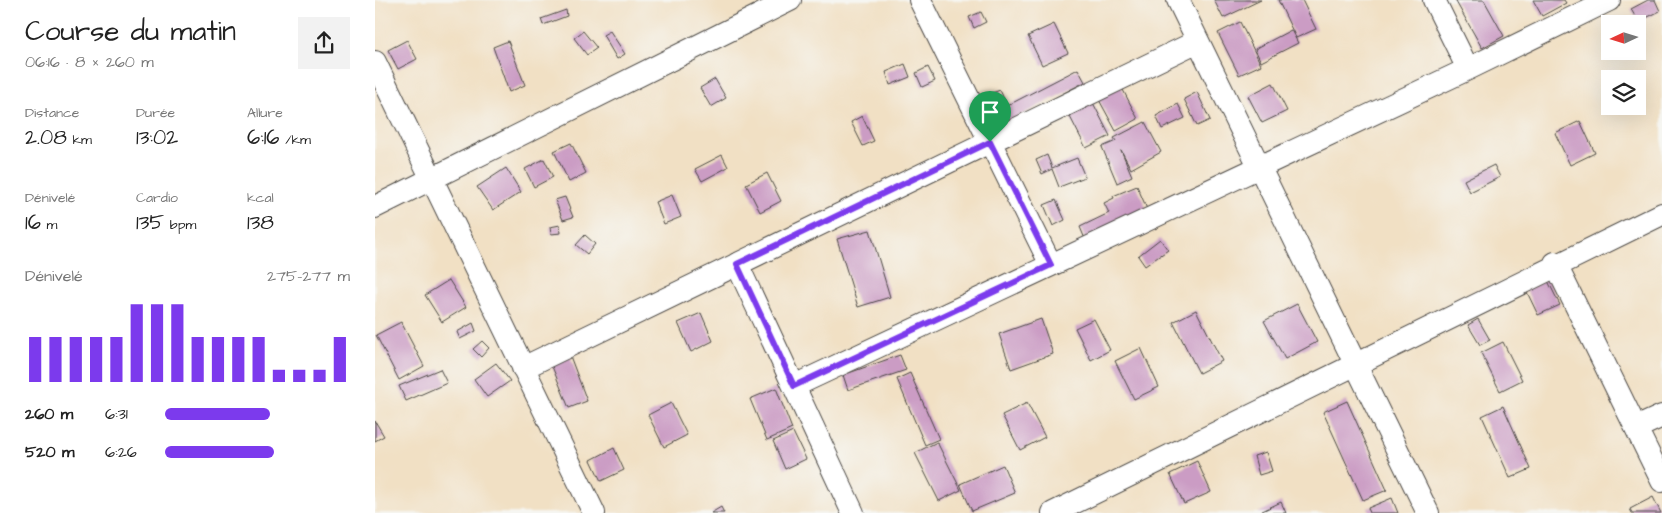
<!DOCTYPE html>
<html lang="fr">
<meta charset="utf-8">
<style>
body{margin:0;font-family:"Architects Daughter",sans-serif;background:#f2f2f2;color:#222;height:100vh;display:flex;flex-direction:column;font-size:19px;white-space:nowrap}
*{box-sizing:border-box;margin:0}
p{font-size:16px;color:#767676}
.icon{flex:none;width:28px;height:28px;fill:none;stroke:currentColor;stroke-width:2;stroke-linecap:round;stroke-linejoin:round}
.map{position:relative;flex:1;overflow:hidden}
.sheet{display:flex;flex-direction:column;background:#fff;width:375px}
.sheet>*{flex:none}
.needle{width:32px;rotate:266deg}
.controls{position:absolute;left:1226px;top:15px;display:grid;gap:10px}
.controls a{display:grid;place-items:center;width:45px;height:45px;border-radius:0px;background:#fff;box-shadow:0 5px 20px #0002;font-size:25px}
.pin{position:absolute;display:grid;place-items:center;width:42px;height:42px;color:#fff;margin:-51px -21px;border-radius:50% 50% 50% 0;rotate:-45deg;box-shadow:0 0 5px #0007}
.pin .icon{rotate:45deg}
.round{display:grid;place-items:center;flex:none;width:52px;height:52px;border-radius:0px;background:#f2f2f2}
.summary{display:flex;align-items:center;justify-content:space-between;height:85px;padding:0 25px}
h1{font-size:28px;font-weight:600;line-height:38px}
.metrics{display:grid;grid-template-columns:repeat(3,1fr);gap:8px;height:85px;padding:5px 25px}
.metrics div{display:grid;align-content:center}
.metrics b{font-size:21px;font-weight:600}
.metrics small{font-size:14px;font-weight:400}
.metrics p{font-size:14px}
.chart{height:140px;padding:10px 25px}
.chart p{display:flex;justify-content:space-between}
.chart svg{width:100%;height:90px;margin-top:5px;stroke:#7c3aed;stroke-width:6}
ul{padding:0 25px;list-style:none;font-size:16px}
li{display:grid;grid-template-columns:80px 60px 1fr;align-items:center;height:38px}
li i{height:12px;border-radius:6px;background:#7c3aed}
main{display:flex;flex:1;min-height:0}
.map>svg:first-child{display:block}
</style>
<main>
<section class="sheet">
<div class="summary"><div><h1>Course du matin</h1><p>06:16 · 8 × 260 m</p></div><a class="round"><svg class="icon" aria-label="share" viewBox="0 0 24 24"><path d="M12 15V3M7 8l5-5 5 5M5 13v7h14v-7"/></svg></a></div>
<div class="metrics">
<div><p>Distance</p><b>2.08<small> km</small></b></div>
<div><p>Durée</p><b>13:02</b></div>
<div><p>Allure</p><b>6:16<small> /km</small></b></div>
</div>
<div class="metrics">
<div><p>Dénivelé</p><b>16<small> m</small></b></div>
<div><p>Cardio</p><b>135<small> bpm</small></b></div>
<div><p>kcal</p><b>138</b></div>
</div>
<div class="chart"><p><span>Dénivelé</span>275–277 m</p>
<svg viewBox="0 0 160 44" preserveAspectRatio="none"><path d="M5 44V22M15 44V22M25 44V22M35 44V22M45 44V22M55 44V6M65 44V6M75 44V6M85 44V22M95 44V22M105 44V22M115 44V22M125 44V38M135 44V38M145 44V38M155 44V22"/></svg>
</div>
<ul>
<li><b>260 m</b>6:31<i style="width:57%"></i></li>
<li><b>520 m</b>6:26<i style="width:59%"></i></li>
</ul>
</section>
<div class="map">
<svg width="1287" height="513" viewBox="0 0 1287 513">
<rect width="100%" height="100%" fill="#f6f6f2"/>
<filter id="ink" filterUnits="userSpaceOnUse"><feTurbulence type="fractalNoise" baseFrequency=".02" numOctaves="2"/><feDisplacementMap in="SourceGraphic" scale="10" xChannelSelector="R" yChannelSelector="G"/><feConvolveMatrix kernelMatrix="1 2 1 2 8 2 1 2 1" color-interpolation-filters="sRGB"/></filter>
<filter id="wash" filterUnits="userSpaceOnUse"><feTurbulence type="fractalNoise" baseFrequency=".0096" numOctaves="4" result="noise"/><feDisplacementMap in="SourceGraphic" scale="20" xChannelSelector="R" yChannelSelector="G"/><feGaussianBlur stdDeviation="1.12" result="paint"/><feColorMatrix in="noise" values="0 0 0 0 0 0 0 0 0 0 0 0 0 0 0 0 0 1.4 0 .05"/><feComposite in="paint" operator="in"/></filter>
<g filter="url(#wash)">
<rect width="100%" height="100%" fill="#f1e0c4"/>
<g id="blocks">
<path fill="#cb9cc4" d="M839,0h47l-38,18z
M903,0h24l14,29 -20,9z
M1080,0h29l20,36 -22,12z
M1158,0h31l2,3 -24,13z
M1273,0h7l5,11 -22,11 -7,-13z
M191,10l1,6 -24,9 -2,-6z
M606,12l5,10 -12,6 -5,-11z
M865,22l21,43 -22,10 -21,-42z
M679,24l14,29 -26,12 -14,-29z
M916,30l7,13 -37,19 -6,-13z
M208,31l14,17 -10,7 -13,-17z
M235,31l15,23 -8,5 -14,-24z
M32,40l10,19 -19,10 -10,-19z
M133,41l17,44 -16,7 -16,-45z
M530,64l5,13 -20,8 -4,-13z
M553,67l7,14 -13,6 -6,-14z
M703,69l7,13 -85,44 -7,-13z
M340,79l11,19 -15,9 -11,-19z
M898,83l14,28 -25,12 -14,-27z
M746,86l17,33 -22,12 -18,-33z
M625,90l5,11 -13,5 -5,-11z
M822,92l13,28 -13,6 -13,-27z
M715,97l20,39 -24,12 -20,-39z
M803,104l7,14 -23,11 -6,-13z
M487,116l12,25 -11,5 -12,-24z
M1205,121l15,32 -25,12 -15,-32z
M770,122l16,30 -30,17 -10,-19 11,26 -15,7 -15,-36 14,-6 -2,-3z
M196,143l15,30 -17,9 -15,-31z
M347,155l6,12 -26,14 -7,-12z
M672,155l5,13 25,-10 8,19 -26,10 -7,-18 -10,5 -6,-14z
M169,159l9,18 -19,10 -9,-18z
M1119,165l6,12 -30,15 -6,-12z
M131,168l15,24 -28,18 -16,-23z
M392,173l14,28 -21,11 -14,-28z
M762,186l10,23 -62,30 -5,-12 29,-14 -5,-10 10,-5 -1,-2z
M297,195l9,22 -17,7 -9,-22z
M190,197l8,20 -10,3 -8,-20z
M681,200l9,20 -12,6 -9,-21z
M185,225l1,8 -10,1 -1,-7z
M495,230l20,67 -32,10 -21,-68z
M210,235l10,9 -8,10 -11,-9z
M785,239l8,11 -23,16 -7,-10z
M1172,279l13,26 -22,10 -12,-25z
M74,280l17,27 -24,15 -17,-27z
M922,304l20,38 -32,17 -21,-38z
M821,310l26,51 -23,12 -26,-51z
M326,313l12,28 -22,11 -13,-29z
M666,319l12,35 -42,15 -12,-35z
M719,319l16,31 -19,10 -16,-32z
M1103,319l12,21 -10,5 -12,-20z
M26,322l23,44 -25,14 -23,-45z
M98,323l3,8 -16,8 -3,-7z
M107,341l7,7 -8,9 -8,-8z
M1128,342l19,38 -22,11 -19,-38z
M766,348l18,39 -25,12 -19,-38z
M525,355l6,15 -58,20 -5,-15z
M195,356l17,45 -18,7 -18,-44z
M121,363l14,18 -23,16 -13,-18z
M65,369l7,14 -41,18 -7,-15z
M535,373l29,66 -14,6 -28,-66z
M401,388l16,41 -25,11 -17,-41z
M972,401l40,89 -24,10 -40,-88z
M296,403l16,32 -23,12 -16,-32z
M652,403l18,34 -25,13 -18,-35z
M1128,406l28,63 -21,9 -28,-62z
M0,421l9,15 -9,5z
M418,432l13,27 -21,10 -12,-28z
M562,442l24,48 -22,11 -24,-48z
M239,448l10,22 -23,11 -10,-21z
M891,452l6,19 -13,4 -5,-19z
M822,461l14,31 -27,12 -14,-30z
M628,465l12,28 -43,18 -12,-27z
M1278,497l8,16h-29l-2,-4z
M1017,498l6,15h-28l-2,-5z
M906,502l5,11h-28z
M346,507l3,6h-13z"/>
</g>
</g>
<g filter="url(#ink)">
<use href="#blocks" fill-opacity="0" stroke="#494642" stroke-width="1"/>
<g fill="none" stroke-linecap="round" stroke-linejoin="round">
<g stroke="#494642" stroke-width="24">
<path id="minor" d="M545,0l131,265
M803,0l250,513
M1059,0l34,69
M0,62l219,451
M0,207l415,-207
M1180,263l107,218
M362,264l116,249
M148,368l675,-327
M419,386l674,-317 141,-69
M1261,428l26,-12
M678,513l609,-299"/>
</g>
<use href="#minor" stroke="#fff" stroke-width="22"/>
</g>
</g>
<g fill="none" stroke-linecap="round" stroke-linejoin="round" filter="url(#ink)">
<g stroke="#fff" stroke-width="10">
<path id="route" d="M615,142l61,123 -257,121 -57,-122z"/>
</g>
<use href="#route" stroke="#7c3aed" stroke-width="6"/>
</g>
</svg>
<div class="controls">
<a><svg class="needle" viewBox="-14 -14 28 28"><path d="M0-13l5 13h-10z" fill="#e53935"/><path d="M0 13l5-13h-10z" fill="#767676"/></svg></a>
<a><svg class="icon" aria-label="layers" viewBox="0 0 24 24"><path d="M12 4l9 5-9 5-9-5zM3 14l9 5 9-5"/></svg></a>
</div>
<div class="pin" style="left:615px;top:142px;background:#1e9e55"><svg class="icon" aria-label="arrive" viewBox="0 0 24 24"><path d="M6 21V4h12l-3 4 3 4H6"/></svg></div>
</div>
</main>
